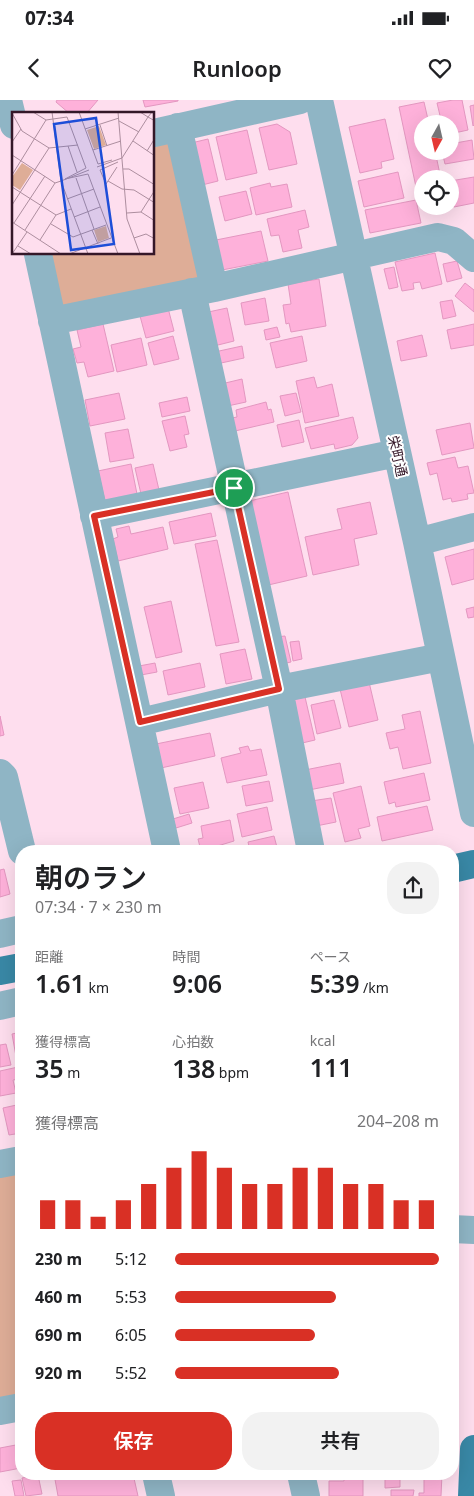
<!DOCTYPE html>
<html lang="ja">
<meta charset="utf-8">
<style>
body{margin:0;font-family:"Noto Sans","Noto Sans JP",sans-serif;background:#f2f2f2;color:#202124;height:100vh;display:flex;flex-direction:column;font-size:19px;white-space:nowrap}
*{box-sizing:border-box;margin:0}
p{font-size:16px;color:#757577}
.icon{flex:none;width:28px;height:28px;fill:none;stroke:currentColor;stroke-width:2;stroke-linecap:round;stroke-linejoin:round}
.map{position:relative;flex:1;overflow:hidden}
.drawer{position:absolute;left:15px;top:745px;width:444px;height:635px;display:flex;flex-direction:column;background:#fff;border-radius:20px;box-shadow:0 5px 20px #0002}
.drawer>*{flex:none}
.needle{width:32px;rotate:188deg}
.controls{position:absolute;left:414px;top:15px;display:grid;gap:10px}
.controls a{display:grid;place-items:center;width:45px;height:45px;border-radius:50%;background:#fff;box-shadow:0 5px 20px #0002;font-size:25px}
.pin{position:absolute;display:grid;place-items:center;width:42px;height:42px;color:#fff;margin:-21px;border:2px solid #fff;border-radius:50%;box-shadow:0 1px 5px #0007}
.round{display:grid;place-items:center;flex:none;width:52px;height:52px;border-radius:20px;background:#f2f2f2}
.head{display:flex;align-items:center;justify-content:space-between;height:85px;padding:0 20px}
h1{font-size:28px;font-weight:600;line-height:38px}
.figures{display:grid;grid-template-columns:repeat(3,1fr);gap:8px;height:85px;padding:5px 20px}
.figures div{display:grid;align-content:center}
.figures b{font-size:25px;font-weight:600}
.figures small{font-size:14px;font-weight:400}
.figures p{font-size:14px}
.chart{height:140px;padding:10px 20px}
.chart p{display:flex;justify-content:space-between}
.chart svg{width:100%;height:90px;margin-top:5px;stroke:#d93025;stroke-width:6}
.button{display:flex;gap:10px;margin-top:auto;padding:10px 20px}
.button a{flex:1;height:58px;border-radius:20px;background:#d93025;color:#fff;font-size:20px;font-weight:600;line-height:58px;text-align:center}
.button a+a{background:#f2f2f2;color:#202124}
ul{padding:0 20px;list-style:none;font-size:16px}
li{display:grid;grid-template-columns:80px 60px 1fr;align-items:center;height:38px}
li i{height:12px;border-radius:6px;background:#d93025}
.status{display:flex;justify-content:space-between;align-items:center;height:35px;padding:0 25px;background:#fff;direction:ltr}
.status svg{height:14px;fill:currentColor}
header{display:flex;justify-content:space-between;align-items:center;height:65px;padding:0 20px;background:#fff;font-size:22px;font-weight:600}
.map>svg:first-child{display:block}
</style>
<div class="status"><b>07:34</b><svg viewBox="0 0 49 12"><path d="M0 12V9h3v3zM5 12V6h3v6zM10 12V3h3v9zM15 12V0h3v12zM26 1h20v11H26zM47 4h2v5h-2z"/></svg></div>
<header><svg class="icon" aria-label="back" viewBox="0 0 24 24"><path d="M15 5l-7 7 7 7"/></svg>Runloop<svg class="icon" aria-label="heart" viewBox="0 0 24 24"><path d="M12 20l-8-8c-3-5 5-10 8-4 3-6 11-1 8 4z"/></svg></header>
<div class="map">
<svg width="474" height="1396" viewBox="0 0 474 1396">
<rect width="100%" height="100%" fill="#fedeee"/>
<path fill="#dead97" d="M173,42l30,138 -145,29 -11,-55h107v-107z
M21,1071v226l-21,5v-227z"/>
<path fill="#feb1da" stroke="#e397c0" d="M57,0h41l-12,14h-16l-14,-12z
M143,0h35v1l-33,6z
M453,0h9l6,30 -18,4v-10h-8l-5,-21z
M424,2l5,22h-7v27h13l6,28h-19v7l-6,1 -17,-80z
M474,5v20l-1,1 -3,-20z
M385,19l9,40 -13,3 1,6 -22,5 -11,-46z
M277,24l13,8 7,32 -28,6 -10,-42z
M247,30l10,43 -31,7 -10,-43z
M208,39l10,42 -20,5 -11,-42z
M472,40l2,19 -29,5 -3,-13h8v-7z
M398,72l6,26 -40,9 -6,-26z
M474,77v26l-20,4 -4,-26z
M270,83l1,4 16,-3 5,23 -36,8 -6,-27z
M246,91l6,23 -27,7 -6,-24z
M416,100l5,23 -51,10 -5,-23z
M305,110l4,17 -11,3 4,18 -19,4 -4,-17 -8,1 -4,-17z
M261,131l7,30 -51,10 -6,-30z
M435,153l7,31 -20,5 -2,-7 -7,1 1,6 -12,2 -7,-29z
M457,161l5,17 -15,4 -4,-18z
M394,167l4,20 -9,2 -5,-20z
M319,179l7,47 -35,6 -2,-9 -3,1 -3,-19 8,-1 -3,-20z
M465,183l9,7v22l-19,-16z
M265,198l4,23 -24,4 -4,-22z
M452,200l4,16 -13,3 -3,-17z
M168,208l6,23 -28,7 -6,-22z
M227,208l7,33 -24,6 -11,-33z
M103,224l11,47 -26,6 -4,-15 -7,1 -4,-14 8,-2 -4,-17z
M474,224v21l-23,4 -4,-19z
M277,227l3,10 -14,3 -2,-10z
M422,235l5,21 -26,5 -4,-20z
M173,236l6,23 -25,6 -6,-22z
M302,236l5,25 -31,7 -6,-25z
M141,238l6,27 -30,7 -6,-27z
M242,246l2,12 -32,7 -2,-12z
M314,277l3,11 15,-4 7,32 -34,7 -9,-42z
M242,279l4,23 -23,5 -6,-22z
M119,293l6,26 -35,7 -5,-26z
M296,293l5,19 -16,4 -5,-20z
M187,297l3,14 -28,6 -3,-14z
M266,302l2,8 3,-1 3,13 -39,9 -3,-13 5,-1 -1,-7z
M185,316l4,18 -5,1 3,12 -17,4 -8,-30z
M353,317l5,21 -6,7 -17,4 -1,-5 -23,5 -6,-21z
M299,320l5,22 -22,5 -5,-22z
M470,323l4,25 -32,7 -6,-25z
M128,329l6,29 -24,4 -5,-29z
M455,357l3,11 10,-2 6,27 -7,1 1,5 -16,3 -1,-4 -8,2 -6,-27 -7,2 -3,-12z
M131,364l6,30 -32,7 -7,-30z
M153,364l6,26 -18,4 -6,-26z
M288,392l19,84 -43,10 -19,-84z
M370,402l7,32 -23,5 5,26 -46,10 -8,-38 37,-8 -5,-20z
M211,413l5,23 -42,8 -5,-22z
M129,426l2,8 32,-7 5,22 -50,12 -5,-22 5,-2 -2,-8z
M217,440l22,102 -23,4 -21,-102z
M474,449v30l-22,6 -7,-28z
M171,501l11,51 -26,6 -12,-51z
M474,507v10l-6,1 -2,-9z
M285,536l6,26 -9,2 -6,-27z
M299,541l3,18 -9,2 -3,-19z
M245,549l7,30 -26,5 -6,-30z
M155,563l2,9 -16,3 -2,-9z
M200,563l5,24 -37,8 -5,-24z
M369,582l9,38 -29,7 -9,-38z
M305,597l10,43 -17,4 -10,-43z
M334,600l7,28 -24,6 -6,-29z
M420,611l11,52 -28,6 -5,-22 -8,2 -4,-16 19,-4 -3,-14z
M0,616l4,19 -4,1z
M210,633l5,23 -54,12 -5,-24z
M248,646l2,5 11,-2 6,26 -40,8 -6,-25 20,-5 -2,-5z
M340,663l4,20 -35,7 -4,-20z
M424,673l6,27 -34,7 -1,-5 -6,2 -5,-22z
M269,681l4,20 -27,5 -4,-20z
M203,682l6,26 -29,6 -6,-26z
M361,686l9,40 -12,3 3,9 -16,4 -12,-49z
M331,698l5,24 -20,4 -5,-25z
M427,706l6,24 -51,11 -5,-24z
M267,707l5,23 -30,7 -5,-23z
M189,714l3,9 -16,5 -3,-9z
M230,720l4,21 -33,10 -3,-12 5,-1 -2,-12z
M274,736l4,15h-28l-2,-9z
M4,769l6,25 -10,3v-27z
M21,932v29l-4,1 -5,-28z
M6,944l5,21 -11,2v-22z
M18,967l2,12 -7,1 3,13 -16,3v-25z
M21,1004v29l-12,2 -6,-27z
M21,1344v24l-21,4v-24z
M54,1374h79l5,22h-80z
M385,1374h15v13l-15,1z
M424,1374h18l-1,22h-22v-3h5z
M38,1375l4,19 -16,2 -4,-18z
M344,1376l19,1v19h-34v-15h15z
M21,1380l3,16h-9l-3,-15z
M391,1390h23l-1,6h-22z"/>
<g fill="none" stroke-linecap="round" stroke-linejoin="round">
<path stroke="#8fb5c5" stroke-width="28" d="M8,0l6,25
M319,0l98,442 57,271
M178,27l36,161
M154,33l146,-33
M38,154l129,597
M192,192l87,397 32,162
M52,221l162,-33 224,-51 16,4 20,17
M94,416l303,-63
M417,442l57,-15
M140,622l139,-33 162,-32
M0,673l4,4 18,74
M0,834l21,-5
M0,906l21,-5
M0,1064l21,-4
M452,1129l22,1
M0,1311l21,-4
M156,1374l5,22
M301,1374l5,22"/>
<path stroke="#3988a6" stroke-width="28" d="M452,769l22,-5
M0,871l21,-4
M472,1396l2,-47"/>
</g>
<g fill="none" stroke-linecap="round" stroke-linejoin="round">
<g stroke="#fff" stroke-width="10">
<path id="route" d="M234,388l45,201 -139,33 -46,-206z"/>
</g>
<use href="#route" stroke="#d93025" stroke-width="6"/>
</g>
<g text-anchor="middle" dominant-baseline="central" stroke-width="4" stroke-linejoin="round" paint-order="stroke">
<g font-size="14" fill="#341728" stroke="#fff">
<text transform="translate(398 356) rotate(77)">栄町通</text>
</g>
</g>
<g transform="translate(12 12)">
<rect width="142" height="142" fill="#fedeee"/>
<path d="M87,14l7,19 -12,4 -7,-19zM10,51l11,7 -13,20 -8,-5v-8zM94,114l3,12 -11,4 -4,-12z" fill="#dead97"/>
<path fill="none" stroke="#ad8e9f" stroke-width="1" d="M21,0l13,8M40,0l9,69 28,-11M67,0l19,52 14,-4M106,0l9,107 13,35M128,0l8,5 4,-5M0,1l10,18 27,17M107,9l20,11M88,13l7,21M73,17l34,-11M121,29l22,15M0,30l9,-13M56,34l9,26M81,38l28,-9M135,39l8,-13M0,43l43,28M85,55l25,-9 26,-41 7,4M105,55l-11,17 -6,-14 18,-8M111,57h6l26,16M0,63l34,-55 21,-3 19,51 -21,11 23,-5 30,80M64,66l18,51M96,69l14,8 12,1 21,13M0,75l44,28M55,87l27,-10M0,93l37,-57 29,-3M129,100l14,-22M115,101l14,-1 14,9M62,105l26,-10M0,110l49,32M2,111l31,-47M39,112l22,13 33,-12M13,118l30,-47 6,-2 27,73M80,118l6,14M122,126l12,-4 9,5M28,128l16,-25 15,-6M6,134l13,8M0,142l15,-22M57,142l42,-16"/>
<path fill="#1d4ed8" fill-opacity="0.15" stroke="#1d4ed8" stroke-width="2.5" d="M84,6l18,126 -43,6 -17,-126z"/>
<rect width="142" height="142" fill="none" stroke="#341728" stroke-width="2.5"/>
</g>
</svg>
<div class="controls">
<a><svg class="needle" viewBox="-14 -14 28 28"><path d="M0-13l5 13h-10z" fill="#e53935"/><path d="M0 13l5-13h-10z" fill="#757577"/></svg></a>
<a><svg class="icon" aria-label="locate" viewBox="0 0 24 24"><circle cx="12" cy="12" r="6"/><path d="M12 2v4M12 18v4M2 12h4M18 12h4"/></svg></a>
</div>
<div class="pin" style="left:234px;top:388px;background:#1e9e55"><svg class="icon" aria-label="arrive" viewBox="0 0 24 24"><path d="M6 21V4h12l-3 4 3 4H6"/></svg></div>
<section class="drawer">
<div class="head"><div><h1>朝のラン</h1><p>07:34 · 7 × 230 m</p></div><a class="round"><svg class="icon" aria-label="share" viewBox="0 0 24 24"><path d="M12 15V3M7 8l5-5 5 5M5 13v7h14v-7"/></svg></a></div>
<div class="figures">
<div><p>距離</p><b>1.61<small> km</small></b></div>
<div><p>時間</p><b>9:06</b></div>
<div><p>ペース</p><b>5:39<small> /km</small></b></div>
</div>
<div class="figures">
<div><p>獲得標高</p><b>35<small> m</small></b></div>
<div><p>心拍数</p><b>138<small> bpm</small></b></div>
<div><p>kcal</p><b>111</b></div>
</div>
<div class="chart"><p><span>獲得標高</span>204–208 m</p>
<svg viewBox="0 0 160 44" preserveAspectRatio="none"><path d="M5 44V30M15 44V30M25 44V38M35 44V30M45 44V22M55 44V14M65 44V6M75 44V14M85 44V22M95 44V22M105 44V14M115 44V14M125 44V22M135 44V22M145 44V30M155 44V30"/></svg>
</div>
<ul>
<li><b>230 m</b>5:12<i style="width:100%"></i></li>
<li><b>460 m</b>5:53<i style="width:61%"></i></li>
<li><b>690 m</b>6:05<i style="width:53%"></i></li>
<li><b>920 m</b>5:52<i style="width:62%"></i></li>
</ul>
<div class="button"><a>保存</a><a>共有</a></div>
</section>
</div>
